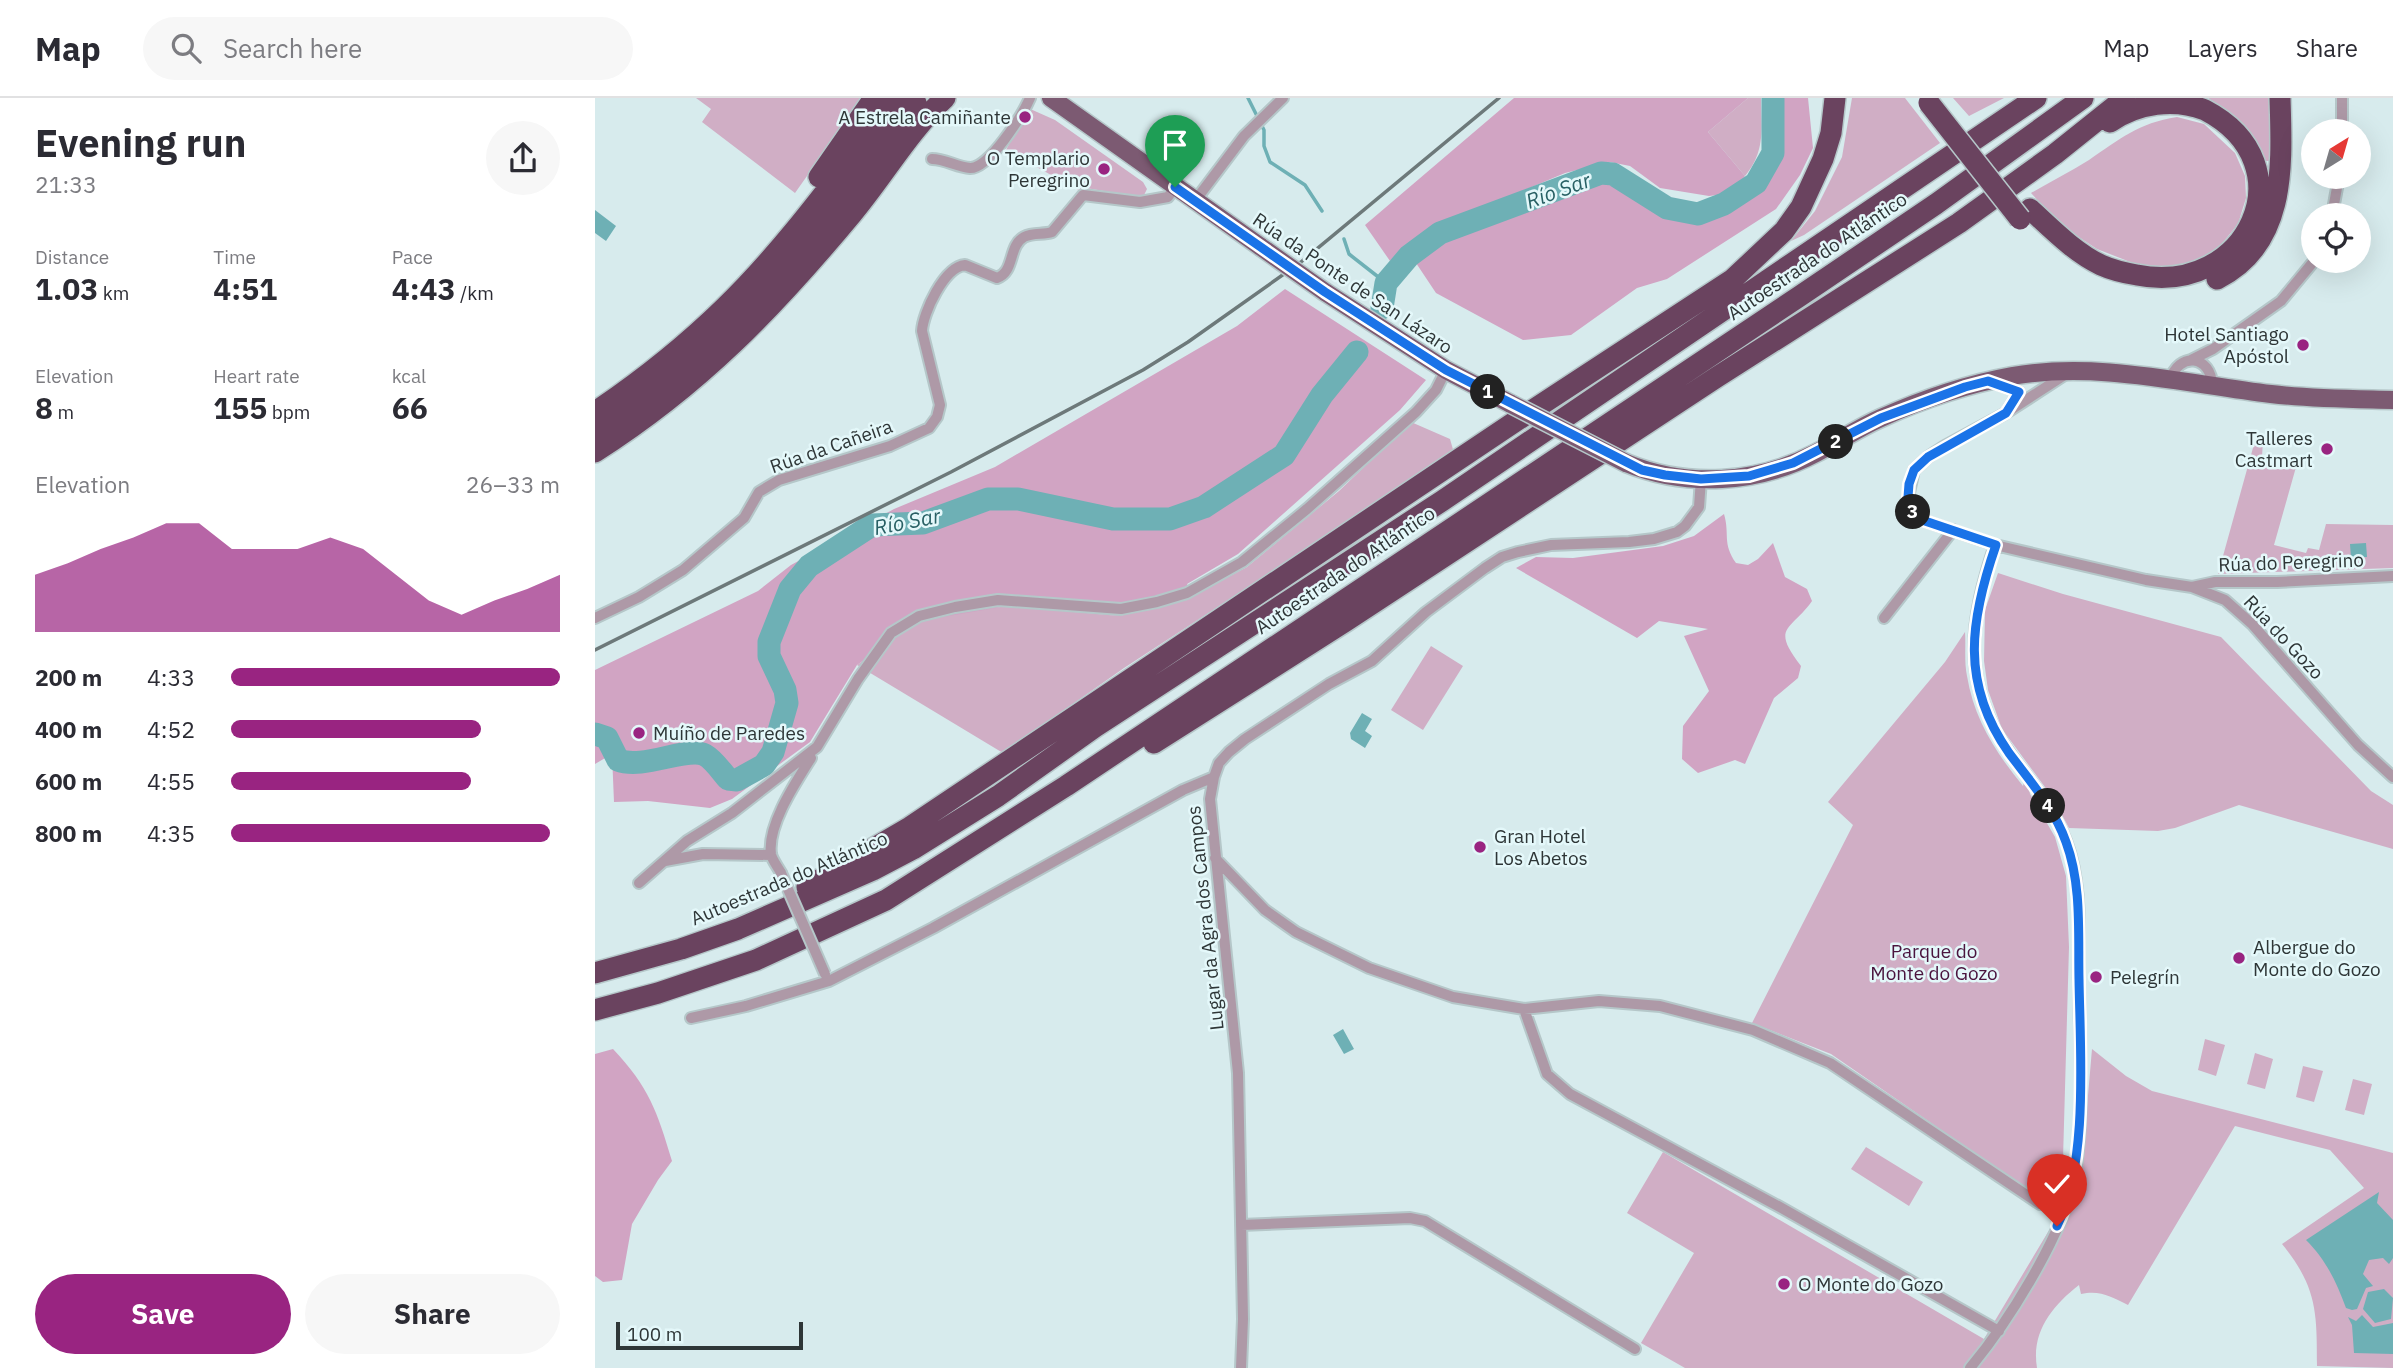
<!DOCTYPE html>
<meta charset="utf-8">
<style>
body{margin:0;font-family:"IBM Plex Sans",sans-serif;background:#f7f7f7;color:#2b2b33;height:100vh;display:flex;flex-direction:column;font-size:26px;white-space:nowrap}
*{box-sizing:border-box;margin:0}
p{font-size:23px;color:#7c7c81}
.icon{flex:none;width:38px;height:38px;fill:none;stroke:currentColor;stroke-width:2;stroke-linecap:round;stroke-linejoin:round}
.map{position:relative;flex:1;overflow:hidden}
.details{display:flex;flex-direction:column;background:#fff;width:595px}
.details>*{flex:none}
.needle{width:46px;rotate:37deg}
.buttons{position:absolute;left:1706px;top:21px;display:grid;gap:14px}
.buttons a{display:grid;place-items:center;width:70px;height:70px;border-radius:50%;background:#fff;box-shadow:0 7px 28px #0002;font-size:35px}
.scale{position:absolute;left:21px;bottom:18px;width:187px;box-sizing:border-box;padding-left:7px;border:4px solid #2e3637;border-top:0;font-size:19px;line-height:24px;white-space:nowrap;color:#2e3637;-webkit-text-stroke:5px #e4f8fa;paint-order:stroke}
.pin{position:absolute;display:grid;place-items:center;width:60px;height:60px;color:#fff;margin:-72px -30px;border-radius:50% 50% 50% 0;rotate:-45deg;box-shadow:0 0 7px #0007}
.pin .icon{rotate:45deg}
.km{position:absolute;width:35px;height:35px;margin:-18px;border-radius:50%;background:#222;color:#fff;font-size:19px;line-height:35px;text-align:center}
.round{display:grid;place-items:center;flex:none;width:74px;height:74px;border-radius:37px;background:#f7f7f7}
.headline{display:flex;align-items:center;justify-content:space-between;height:119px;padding:0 35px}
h1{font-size:38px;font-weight:700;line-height:52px}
.stats{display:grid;grid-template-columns:repeat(3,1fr);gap:10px;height:119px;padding:7px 35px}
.stats div{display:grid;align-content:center}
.stats b{font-size:30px;font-weight:700}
.stats small{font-size:19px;font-weight:400}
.stats p{font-size:19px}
.chart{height:196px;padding:14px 35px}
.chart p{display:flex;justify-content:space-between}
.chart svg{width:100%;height:126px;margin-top:7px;fill:#992481;opacity:.7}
.cta{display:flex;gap:14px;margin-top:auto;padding:14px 35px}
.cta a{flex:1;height:80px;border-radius:42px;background:#992481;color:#fff;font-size:28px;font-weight:700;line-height:80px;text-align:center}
.cta a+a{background:#f7f7f7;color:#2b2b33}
ul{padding:0 35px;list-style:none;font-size:23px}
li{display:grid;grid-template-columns:112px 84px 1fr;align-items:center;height:52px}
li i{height:18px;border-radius:9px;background:#992481}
header{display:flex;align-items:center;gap:42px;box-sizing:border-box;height:98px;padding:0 35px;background:#fff;border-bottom:2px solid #e1e1e2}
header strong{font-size:33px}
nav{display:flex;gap:38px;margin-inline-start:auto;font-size:24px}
.search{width:490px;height:63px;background:#f7f7f7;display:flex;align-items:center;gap:18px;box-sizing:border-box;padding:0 24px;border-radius:38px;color:#7c7c81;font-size:26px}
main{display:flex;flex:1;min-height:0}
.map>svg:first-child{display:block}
</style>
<header>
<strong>Map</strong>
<div class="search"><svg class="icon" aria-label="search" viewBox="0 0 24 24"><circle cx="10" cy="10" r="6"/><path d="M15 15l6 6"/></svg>Search here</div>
<nav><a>Map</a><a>Layers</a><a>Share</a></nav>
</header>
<main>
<section class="details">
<div class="headline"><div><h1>Evening run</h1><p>21:33</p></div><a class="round"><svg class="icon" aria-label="share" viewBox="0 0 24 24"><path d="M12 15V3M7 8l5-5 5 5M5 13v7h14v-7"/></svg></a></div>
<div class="stats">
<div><p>Distance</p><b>1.03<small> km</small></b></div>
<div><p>Time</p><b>4:51</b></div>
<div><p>Pace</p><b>4:43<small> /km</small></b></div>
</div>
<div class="stats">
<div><p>Elevation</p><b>8<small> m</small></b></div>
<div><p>Heart rate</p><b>155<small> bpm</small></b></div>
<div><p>kcal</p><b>66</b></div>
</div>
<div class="chart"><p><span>Elevation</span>26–33 m</p>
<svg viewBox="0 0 160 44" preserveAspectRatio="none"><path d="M0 44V24L10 20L20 15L30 11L40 6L50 6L60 15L70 15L80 15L90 11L100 15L110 24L120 33L130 38L140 33L150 29L160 24V44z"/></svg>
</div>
<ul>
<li><b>200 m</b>4:33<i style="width:100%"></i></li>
<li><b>400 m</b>4:52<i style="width:76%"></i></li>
<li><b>600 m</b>4:55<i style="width:73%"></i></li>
<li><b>800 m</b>4:35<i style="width:97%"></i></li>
</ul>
<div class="cta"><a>Save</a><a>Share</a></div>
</section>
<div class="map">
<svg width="1798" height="1270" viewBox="0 0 1798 1270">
<rect width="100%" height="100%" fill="#d7ebed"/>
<path fill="#d0aec5" d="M101,0h166l-67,95 -93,-71 9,-13z
M1153,0h13c0,31 5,52 -16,78l-37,-44z
M1257,0h53l35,45 -136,92 -13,6 24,-30 27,-54z
M1358,0h51l-35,18z
M1613,0h61l1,63h-8c-12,-32 -26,-45 -54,-63z
M433,10l27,12 88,62 4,7 -3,6 -5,2 -53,-9 -8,2 -72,-40z
M1582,19l27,7 31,29 10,23 1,22 -8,26 -23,28 -38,15 -39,-2 -41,-16 -38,-25 -28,-31c19,-11 39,-21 58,-33 31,-21 49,-37 88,-43z
M816,324l39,17 4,14 -330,215 -121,85 -146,-88 62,-44 32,-7 57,-8 112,10 78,-23 49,-26 92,-76z
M1661,339l7,1 -1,20 36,2 -24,85 32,8 2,-5 11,2 7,-26 67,1v43l-175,6z
M1403,475l65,21 158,43 150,154 22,14v44l-154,-44 -64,23 -17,3 -89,-3 -16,-30 -51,-69 -14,-39 -4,-29 1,-51z
M1370,534c1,14 -1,30 2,44 7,43 29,77 56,110l3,-12 4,20 25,43 11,39 3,71 -6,212 -19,42 -213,-147 -79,-31 101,-198 -25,-23 117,-140z
M836,548l32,20 -40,64 -32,-20z
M1610,941l20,6 -9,31 -18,-6z
M1497,951l34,27 26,15 241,62v215l-76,-2c0,-54 0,-79 -35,-122l82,-56 -34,-38 -95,-24 -107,179c-17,-8 -27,-15 -47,-11l-2,-9c-27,21 -48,47 -42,83h-352l-44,-25 53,-90 -67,-40 36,-61 321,187 97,-162z
M1660,955l18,6 -8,30 -18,-5z
M1708,968l20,5 -9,31 -18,-5z
M1758,981l19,5 -8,31 -19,-5z
M1271,1049l57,35 -14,24 -58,-37z"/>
<path fill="#d1a4c3" d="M919,0h234l-40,34 37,44 -10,13 -10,5 -16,2 -49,-8 -30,-22 -20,-4 -45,11 -55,23 -94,45 -26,20 -25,-36z
M1184,0h29l5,50 -13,27 -24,34 -109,70 -30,9 -66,47 -48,5 -87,-47 -20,-30 21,-22 80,-26 90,-33 21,14 30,14 21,8 26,2 54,-30 20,-30z
M690,191l141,91 -26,30 -162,144 -51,30 6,11 -73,21 -112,-10 -89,15 -62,44 -47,77 -78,57 -22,9 -62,-7 -34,1 -2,-48 -17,10v-94l163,-79 33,-26 103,-56 101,-42 242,-141z
M1129,416c6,21 -2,29 12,49l12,2 10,-6 15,-16 12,34 22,12 5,12c-21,30 -42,25 -11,65l-3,12 -24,20 -29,66 -10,-4 -37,13 -16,-14 1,-33 26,-35 -25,-55 24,-7 -49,-8 -22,17 -121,-70 20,-11 37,1 90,-12 31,-10z
M18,951c36,38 44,62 59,112l-14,19 -26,44 -10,56 -19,2 -8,-6v-222z"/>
<path fill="#6eb0b5" d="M0,112l21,16 -10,15 -11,-8z
M1771,445l1,14 -16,1 -1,-14z
M767,615l10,6 -7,12 7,5 -7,12 -14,-9 -1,-6z
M748,931l11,20 -10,5 -11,-19z
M1784,1094l-2,11 16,17v38l-4,6 -6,-6 -14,2 -6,14 10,12 -7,2 -9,21 -5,1 -6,-2c-10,-27 -20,-48 -40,-68z
M1789,1191l9,9 -2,21 -16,4 -12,-14 5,-17z
M1767,1217l11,12 20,-4v31l-39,-1 -2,-28 -4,-8 8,4z"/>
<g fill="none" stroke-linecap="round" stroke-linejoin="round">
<path stroke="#6eb0b5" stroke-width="3.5" d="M653,0l16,32v16l6,16 35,23 17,26
M749,141l5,15 37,29"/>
<path stroke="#6eb0b5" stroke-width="23" d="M787,210l4,-25 23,-27 31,-23 161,-60 12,1 54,34 31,6 26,-10 32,-21 17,-30v-55
M0,636l12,4 11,22c25,10 69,-14 87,-5 9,5 16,16 23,24l9,1 27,-15 9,-13 14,-49 -2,-13 -16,-34v-14l21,-53 19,-23 63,-41 51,-2 65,-24h30l95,20h57l34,-12 80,-52 38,-60 35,-43"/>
<g stroke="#b5c7c9" stroke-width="14">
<path id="street" d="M1747,0v33
M337,61c13,0 25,8 38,9 19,1 53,-54 60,-70
M600,103l49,-65 39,-38
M1737,117l7,-38
M1596,262l22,-11 68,-48 33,-40
M1471,276l-60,39 -61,33 -17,11 -14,13 -6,27 2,10 9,12 76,26 151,35 46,7 33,13 27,24 106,121 35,32
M1575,283c8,-30 42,-26 42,5
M1397,284l27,10 -10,16
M1597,489l23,-5h62l116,-6
M0,520l44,-21 44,-27 61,-52 15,-26 20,-12 111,-34 39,-18 8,-11 3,-12 -18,-74c1,-18 22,-64 43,-66l32,13c18,-6 11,-32 27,-41 9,-5 19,-2 28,-5l31,-37 57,7 28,-5 7,-10
M1289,520l69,-88
M620,760l50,52 31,22 73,36 84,29 71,12 75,-8 61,5 93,24 77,33 210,141
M70,763l38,-7 68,1
M186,775c-3,-6 -9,-13 -10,-19 -4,-29 25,-72 40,-96
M44,785l48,-42 45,-28 85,-66 41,-68 33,-46 28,-17 36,-9 43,-7 123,9 36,-7 30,-9 55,-31 65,-53 109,-97 20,-22 10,-20
M929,911l23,65 23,20 208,112 221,125
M96,920l55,-12 83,-25 104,-53 250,-138 31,-13
M646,1127l169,-7 15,3 210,128
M646,1270l2,-49 -5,-246 -28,-274 4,-22 5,-14 10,-11 16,-13 84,-55 43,-23 54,-49 59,-44 17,-11 16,-5 33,-7 78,-3 25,-3 23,-7 8,-6 14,-19 2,-28
M1375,1270c37,-44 93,-133 104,-189 11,-60 6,-135 5,-196 -1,-47 4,-98 -13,-142 -13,-34 -36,-60 -57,-89 -49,-69 -39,-132 -14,-207"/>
</g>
<g stroke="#b5c7c9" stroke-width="21">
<path id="primary" d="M456,0l210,149
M730,194l121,78 65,34
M1031,365c61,25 131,21 190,-10 22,-11 42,-25 65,-35 42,-19 87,-34 131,-42 86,-15 174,8 259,18 40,5 81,5 122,6"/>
</g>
<g stroke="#b5c7c9" stroke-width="24">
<path id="highway" d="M224,79l55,-79
M1435,111c22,20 44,43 71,56 11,5 24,8 36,10 110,22 173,-110 68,-165 -31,-12 -67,-7 -95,12
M1622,181c70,-35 65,-114 63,-181
M0,314c46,-31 89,-65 129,-104 65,-63 118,-139 174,-210
M0,337c67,-45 128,-96 182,-156 50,-56 94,-117 139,-176
M0,354c105,-67 178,-143 257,-238 31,-37 58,-84 93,-116
M559,645l192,-122 371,-244 242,-154 96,-69 70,-56
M212,789l103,-60 600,-402 223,-146 51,-48 17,-24 22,-48 8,-26 4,-35
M0,875l86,-24 57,-20 135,-59 40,-21 85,-53 97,-69 347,-226 594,-403
M0,912l63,-17 98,-33 130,-60 180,-114 734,-490 136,-92 147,-106"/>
</g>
<use href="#street" stroke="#ae99a7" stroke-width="10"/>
<use href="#primary" stroke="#7c5a72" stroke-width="18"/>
<use href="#highway" stroke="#6a435f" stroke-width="21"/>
<path stroke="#6d797a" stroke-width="3.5" d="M0,552l356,-178 192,-102 45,-28 113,-80 198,-164"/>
<g stroke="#b5c7c9" stroke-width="14" stroke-linecap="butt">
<path id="street-bridge" d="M186,775l44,101"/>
</g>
<g stroke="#b5c7c9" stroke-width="21" stroke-linecap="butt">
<path id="primary-bridge" d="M666,149l64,45
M916,306l115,59"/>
</g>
<g stroke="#b5c7c9" stroke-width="24" stroke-linecap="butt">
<path id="highway-bridge" d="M1334,5l91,116"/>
</g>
<use href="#street-bridge" stroke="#ae99a7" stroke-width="10"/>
<use href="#primary-bridge" stroke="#7c5a72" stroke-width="18"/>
<use href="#highway-bridge" stroke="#6a435f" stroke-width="21"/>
</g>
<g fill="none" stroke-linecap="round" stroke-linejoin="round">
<g stroke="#fff" stroke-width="14">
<path id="route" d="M580,89l150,105 121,78 196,100 23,5 36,4 48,-3 44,-13 88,-45 84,-31 23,-6 31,11 -13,21 -78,44 -14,13 -5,14 -1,13 2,10 9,12 77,26c-26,75 -36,138 13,208 21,28 45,55 57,89 16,43 12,92 13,137 1,70 10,184 -22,247"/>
</g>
<use href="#route" stroke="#1a73e8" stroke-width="9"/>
</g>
<g fill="#992481" stroke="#e4f8fa" stroke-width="2.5">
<circle cx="430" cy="19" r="7"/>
<circle cx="509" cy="71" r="7"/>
<circle cx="1708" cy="247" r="7"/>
<circle cx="1732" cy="351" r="7"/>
<circle cx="44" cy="635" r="7"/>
<circle cx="885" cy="749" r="7"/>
<circle cx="1644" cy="860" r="7"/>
<circle cx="1501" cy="879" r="7"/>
<circle cx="1189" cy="1186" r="7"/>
</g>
<g text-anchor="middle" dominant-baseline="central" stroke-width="5" stroke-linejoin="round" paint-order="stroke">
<g font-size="19" fill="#2e3637" stroke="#e4f8fa" text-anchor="start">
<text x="416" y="19" text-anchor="end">A Estrela Camiñante</text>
<text x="495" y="60" text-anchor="end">O Templario<tspan x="495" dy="22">Peregrino</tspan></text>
<text x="1694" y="236" text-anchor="end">Hotel Santiago<tspan x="1694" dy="22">Apóstol</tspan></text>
<text x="1718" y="340" text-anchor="end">Talleres<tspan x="1718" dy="22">Castmart</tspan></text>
<text x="58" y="635">Muíño de Paredes</text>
<text x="899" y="738">Gran Hotel<tspan x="899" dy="22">Los Abetos</tspan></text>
<text x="1658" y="849">Albergue do<tspan x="1658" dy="22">Monte do Gozo</tspan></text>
<text x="1515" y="879">Pelegrín</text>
<text x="1203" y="1186">O Monte do Gozo</text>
</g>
<g font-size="19" fill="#2e3637" stroke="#e4f8fa">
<text transform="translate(1222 158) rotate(-34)">Autoestrada do Atlántico</text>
<text transform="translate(758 185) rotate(34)">Rúa da Ponte de San Lázaro</text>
<text transform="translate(236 348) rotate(-19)">Rúa da Cañeira</text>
<text transform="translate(1696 464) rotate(-2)">Rúa do Peregrino</text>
<text transform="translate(750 472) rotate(-34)">Autoestrada do Atlántico</text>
<text transform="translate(1689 539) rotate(47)">Rúa do Gozo</text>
<text transform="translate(194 780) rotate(-23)">Autoestrada do Atlántico</text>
<text transform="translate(610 820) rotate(-96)">Lugar da Agra dos Campos</text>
</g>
<g font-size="19" fill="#4a143e" stroke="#e4f8fa">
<text x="1339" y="853">Parque do<tspan x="1339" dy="22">Monte do Gozo</tspan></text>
</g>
<g font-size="21" font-style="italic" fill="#286064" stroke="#e4f8fa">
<text transform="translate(963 92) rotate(-20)">Río Sar</text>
<text transform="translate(312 423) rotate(-11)">Río Sar</text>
</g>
</g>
</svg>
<div class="buttons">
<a><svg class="needle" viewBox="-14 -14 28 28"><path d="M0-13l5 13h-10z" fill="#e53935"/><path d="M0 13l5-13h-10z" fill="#7c7c81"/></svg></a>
<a><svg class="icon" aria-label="locate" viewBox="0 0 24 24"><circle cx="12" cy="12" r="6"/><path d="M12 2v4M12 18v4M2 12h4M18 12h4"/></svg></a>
</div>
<div class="scale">100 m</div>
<div class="pin" style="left:580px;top:89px;background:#1e9e55"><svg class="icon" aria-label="arrive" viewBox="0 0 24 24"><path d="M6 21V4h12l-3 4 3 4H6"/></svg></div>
<div class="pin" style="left:1462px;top:1128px;background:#d93025"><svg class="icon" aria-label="check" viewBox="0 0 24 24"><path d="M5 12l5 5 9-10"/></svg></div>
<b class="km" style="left:893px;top:294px">1</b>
<b class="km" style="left:1241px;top:344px">2</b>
<b class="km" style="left:1318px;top:414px">3</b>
<b class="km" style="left:1453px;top:708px">4</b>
</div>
</main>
